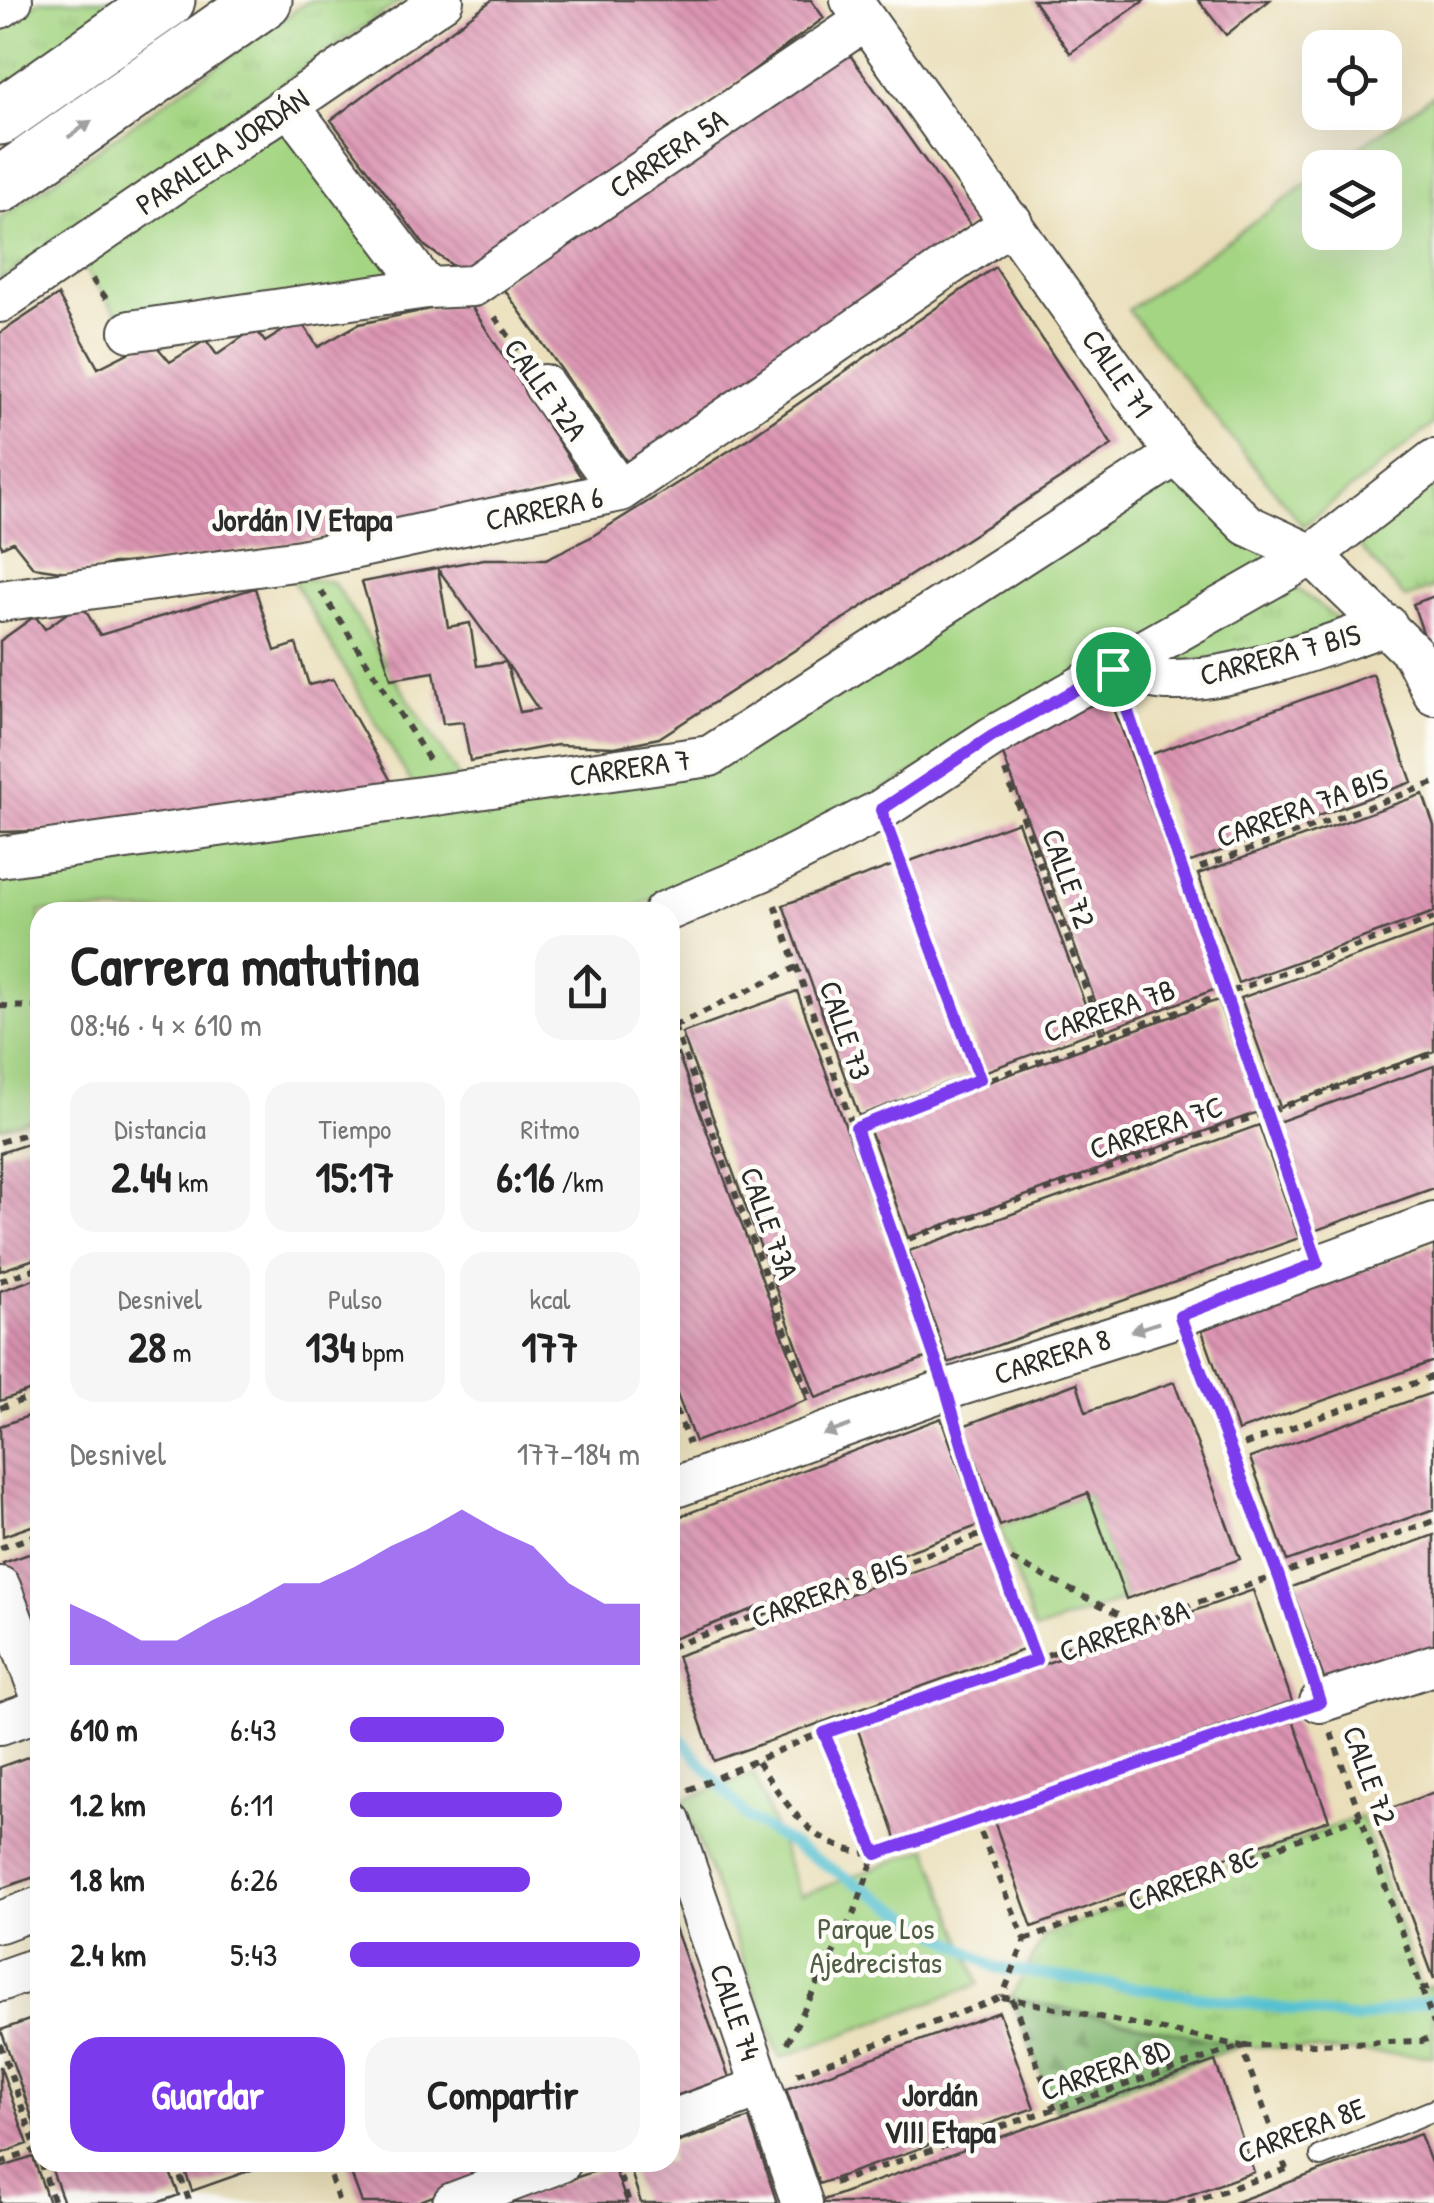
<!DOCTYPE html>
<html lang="es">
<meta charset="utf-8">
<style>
body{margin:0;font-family:"Patrick Hand",sans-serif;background:#f6f6f6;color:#222;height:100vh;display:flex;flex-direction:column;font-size:38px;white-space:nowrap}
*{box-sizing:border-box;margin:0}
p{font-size:32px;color:#767676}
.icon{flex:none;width:55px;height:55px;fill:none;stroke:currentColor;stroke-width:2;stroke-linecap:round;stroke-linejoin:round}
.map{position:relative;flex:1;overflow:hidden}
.side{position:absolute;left:30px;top:902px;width:650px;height:1270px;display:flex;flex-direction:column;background:#fff;border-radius:30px;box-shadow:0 10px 40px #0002}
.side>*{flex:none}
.tools{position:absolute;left:1302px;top:30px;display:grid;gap:20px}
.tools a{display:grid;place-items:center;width:100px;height:100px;border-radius:20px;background:#fff;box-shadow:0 10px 40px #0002;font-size:50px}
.pin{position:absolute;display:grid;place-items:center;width:85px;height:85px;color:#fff;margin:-42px;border:5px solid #fff;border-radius:50%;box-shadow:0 2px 10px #0007}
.round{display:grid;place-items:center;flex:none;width:105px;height:105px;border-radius:30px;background:#f6f6f6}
.headline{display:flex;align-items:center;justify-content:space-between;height:170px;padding:0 40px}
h1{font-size:55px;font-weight:700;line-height:75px}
.metrics{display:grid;grid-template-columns:repeat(3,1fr);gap:15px;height:170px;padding:10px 40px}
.metrics div{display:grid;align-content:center;border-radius:25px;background:#f6f6f6;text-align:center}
.metrics b{font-size:42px;font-weight:700}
.metrics small{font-size:28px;font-weight:400}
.metrics p{font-size:28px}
.chart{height:280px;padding:20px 40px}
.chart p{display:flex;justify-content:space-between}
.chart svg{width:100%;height:180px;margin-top:10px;fill:#7c3aed;opacity:.7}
.cta{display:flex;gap:20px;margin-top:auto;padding:20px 40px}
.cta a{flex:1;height:115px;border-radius:30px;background:#7c3aed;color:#fff;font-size:40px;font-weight:700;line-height:115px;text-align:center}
.cta a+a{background:#f6f6f6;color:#222}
ul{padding:0 40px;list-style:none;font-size:32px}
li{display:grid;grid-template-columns:160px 120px 1fr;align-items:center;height:75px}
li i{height:25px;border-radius:12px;background:#7c3aed}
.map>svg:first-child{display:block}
</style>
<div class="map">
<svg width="1434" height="2203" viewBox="0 0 1434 2203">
<defs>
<pattern id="grass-tufts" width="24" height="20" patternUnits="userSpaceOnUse" patternTransform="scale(2.5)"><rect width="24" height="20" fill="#a4d583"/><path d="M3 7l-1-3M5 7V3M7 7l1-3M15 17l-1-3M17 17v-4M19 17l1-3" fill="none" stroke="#8db771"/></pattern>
<pattern id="forest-firs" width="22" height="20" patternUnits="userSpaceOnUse" patternTransform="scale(2.5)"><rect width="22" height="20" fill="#83b671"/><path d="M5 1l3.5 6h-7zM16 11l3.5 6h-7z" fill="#6b945d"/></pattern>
<pattern id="building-back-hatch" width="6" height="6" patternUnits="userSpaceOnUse" patternTransform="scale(2.5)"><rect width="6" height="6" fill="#dd95b3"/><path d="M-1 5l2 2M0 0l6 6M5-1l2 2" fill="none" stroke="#b37a92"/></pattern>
</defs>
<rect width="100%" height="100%" fill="#fdfcf7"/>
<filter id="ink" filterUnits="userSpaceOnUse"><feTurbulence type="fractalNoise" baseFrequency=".01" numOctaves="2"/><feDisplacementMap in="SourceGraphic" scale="20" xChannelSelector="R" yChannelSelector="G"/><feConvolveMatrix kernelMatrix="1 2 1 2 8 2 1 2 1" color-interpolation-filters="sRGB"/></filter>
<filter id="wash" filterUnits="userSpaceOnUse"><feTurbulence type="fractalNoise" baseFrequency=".0048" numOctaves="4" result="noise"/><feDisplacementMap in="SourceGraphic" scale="40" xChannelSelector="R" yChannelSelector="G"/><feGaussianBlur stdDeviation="2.25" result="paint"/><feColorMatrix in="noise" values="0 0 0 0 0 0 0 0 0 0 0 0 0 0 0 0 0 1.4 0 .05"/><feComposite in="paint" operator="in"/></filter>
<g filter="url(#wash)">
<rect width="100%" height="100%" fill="#eadfba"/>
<path fill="url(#grass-tufts)" stroke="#688057" stroke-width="2.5" d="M41,0h97l-138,95v-66z
M310,0h92l-402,280v-62z
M1434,460v128l-29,10 -60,-68z
M1284,579l67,50 -61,22 -162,16z
M1361,1816l60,173 13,-4v71l-193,-10 -230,-48 34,-63z"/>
<path fill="url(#forest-firs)" stroke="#57704e" stroke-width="2.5" d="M1011,1998l230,48 -186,64z"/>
<path fill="#a4d583" stroke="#688057" stroke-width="2.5" d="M1434,95v329l-131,102 -175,-216 192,-135v57h65v-64l-54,-1z
M290,107l137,181 -297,43 -59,-80z
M1170,471l107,94 -461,264 -193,83h-583v204l-40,12v-264l714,-103z
M291,577l42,5 127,197 -48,5z
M1088,1493l38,106 -91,32 -35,-105z
M754,1774l46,122 128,-48 51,136 -199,74 -97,-258z"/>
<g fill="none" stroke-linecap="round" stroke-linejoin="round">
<path stroke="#56c1d1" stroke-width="11" d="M670,1726l78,92 248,150 361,51 77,-19"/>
</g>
<g id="blocks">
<path fill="url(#building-back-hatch)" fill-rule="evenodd" d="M492,0h319l13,18 -155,115 -194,132 -19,3 -31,-22 -94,-126z
M1033,0h112l-75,53z
M1198,0h72l-44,35z
M845,48l126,177 -341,241 -131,-184z
M995,267l117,178 -453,293 -44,9 -58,-2 -87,16 -7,-39 -20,2 -9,-52 -43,7 -29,-97 122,-23h62l45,-22 152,-95zM438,569l64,88 4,5 -29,4 -7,-43 -22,4zM506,662l32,47 -18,3z
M58,295l40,73 54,-27 18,21 36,-22 11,15 38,-27 10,14 35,-22 18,27 41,-23 109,-23 113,176 -47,20 -102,24 -269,42h-50l-33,11 -47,-7 -20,-25 -11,5 -2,-4v-210z
M255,588l20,63 21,-7 13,41 24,-6 62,109 -285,41 -110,3v-191l35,-25 10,13 36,-26 19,32z
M1434,596v65l-1,1 -20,-58z
M1373,674l39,108 -224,81 -39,-108z
M1110,698l109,290 -113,42 -108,-289z
M1423,794l11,32v86l-196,71 -40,-109z
M1018,822l77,209 -111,41 -77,-210z
M894,865l77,209 -112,42 -76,-211z
M1434,928v123l-154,56 -39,-109z
M797,991l131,366 -112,41 -134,-365z
M1218,1000l40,112 -350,126 -40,-113z
M678,1054l129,346 -112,42 -25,-67v-318z
M1434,1066v122l-120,43 -39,-108z
M1259,1125l40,113 -351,125 -39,-112z
M40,1140v117l-40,14v-118z
M1434,1244v117l-196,70 -37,-103z
M40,1277v110l-40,14v-110z
M1174,1382l66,177 -114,40 -38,-106 -88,33 -37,-100 114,-43 9,29z
M1434,1392v117l-147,52 -37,-103z
M40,1412v111l-37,13 -3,-110z
M941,1418l39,107 -310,115v-120z
M1434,1535v117l-106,38 -37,-103z
M987,1545l39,104 -312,112 -37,-105z
M40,1550v114l-37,-101z
M1253,1590l39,111 -395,140 -39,-111z
M1291,1714l38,106 -297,107 -38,-106z
M33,1755l7,19v101l-40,14v-122z
M1434,1792v187l-61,-164z
M670,1914l59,163 -59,21z
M999,2012l35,96 -215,76 -33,-95z
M40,2016v121h-1l-38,-107z
M1215,2061l39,111 -87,31h-352z
M0,2066l28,78 -28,10z
M749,2118l28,85h-136l-13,-41h42v-17z
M1420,2134l14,37v32h-201z
M33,2157l16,46h-49v-35z
M49,2162h117l13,33 -22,8h-93z
M182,2162h89v1l-79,28z
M347,2162h136l5,13 -73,28h-53z
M613,2165l14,38h-123v-1z"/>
</g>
</g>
<g filter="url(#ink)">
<use href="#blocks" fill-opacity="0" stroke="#484640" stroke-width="2.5"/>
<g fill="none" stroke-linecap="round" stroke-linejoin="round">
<g stroke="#484640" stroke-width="24">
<path id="service" d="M1321,2156l113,-46"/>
</g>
<g stroke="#484640" stroke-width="44">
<path id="minor" d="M851,0l325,455 71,70 65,30 101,98 21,41
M0,8l12,-8
M290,107l137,181
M0,302l443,-302
M130,331l297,-43 46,-2 391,-265
M544,385l76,106
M0,601l301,-41 319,-69 392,-269
M1113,669c17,4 37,10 54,11 69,2 155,-34 220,-55
M0,857l710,-101 466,-301
M664,912l98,-41 119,-61 111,-73 320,-182 122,-95
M670,1489l275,-99 235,-74 254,-93
M0,1587l40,106
M1320,1702l114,-37
M0,1724l40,-14
M670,1821l132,382
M0,1922l40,-15
M0,1981l40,-14
M670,2121l92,-34
M453,2203l108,-41"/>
</g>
<g stroke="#484640" stroke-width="59">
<path id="primary" d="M0,117l167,-117
M0,185l264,-185"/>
</g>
<path stroke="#484640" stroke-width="6" stroke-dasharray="8 8" stroke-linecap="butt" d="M92,279l16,22
M495,317l27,38
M321,591l109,170
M1127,708l180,522
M1005,771l98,264
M892,841l88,238
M1185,873l249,-90
M775,905l158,451
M0,1006l40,1
M674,1026l137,374
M674,1026l125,-60
M856,1128l578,-210
M0,1142l40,-13
M894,1244l540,-191
M0,1281l40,-14
M1191,1348l88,229 30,92
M670,1394l19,50
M0,1408l40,-14
M956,1425l32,107 48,128
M1229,1450l205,-74
M0,1548l40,-14
M997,1552l140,72
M670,1647l318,-115
M825,1733l50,121
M1331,1733l103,291
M757,1762c34,47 55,88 118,92l410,-141
M688,1790l122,-53 624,-216
M975,1818l50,122 -23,57
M1025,1940l336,-124
M1421,1990l13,-5
M1002,1997l239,49 45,123
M1012,1999l43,111
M787,2043l68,-132 20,-57
M0,2044l40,115
M797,2074l205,-77
M41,2162l13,41
M175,2162l15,41
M326,2162l13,41
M615,2162l14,41
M0,2163l37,-13
M834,2183l407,-137 181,-5 12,-5
M1188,2203l99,-34"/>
<use href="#service" stroke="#fff" stroke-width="20"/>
<use href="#minor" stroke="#fff" stroke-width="40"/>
<use href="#primary" stroke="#fff" stroke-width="55"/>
</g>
<defs><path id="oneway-solid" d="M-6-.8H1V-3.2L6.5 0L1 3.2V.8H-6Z" transform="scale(2.5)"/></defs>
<g fill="#a0a0a0">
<use href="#oneway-solid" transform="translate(80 129) rotate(-35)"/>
<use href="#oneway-solid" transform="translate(1145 1327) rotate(162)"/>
<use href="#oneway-solid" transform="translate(837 1430) rotate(160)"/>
</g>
</g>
<g fill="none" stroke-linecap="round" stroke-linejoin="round" filter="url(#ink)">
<g stroke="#fff" stroke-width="20">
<path id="route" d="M1113,669l205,594 -138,53 99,261 41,125 -444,152 -52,-121 212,-73 -48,-128 -42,-142 -90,-262 124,-49 -99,-269 111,-74z"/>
</g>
<use href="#route" stroke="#7c3aed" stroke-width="12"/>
</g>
<g text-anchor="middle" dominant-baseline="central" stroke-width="9" stroke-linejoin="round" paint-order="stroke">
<g font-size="30" fill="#2b2b2b" stroke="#fdfcf7">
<text transform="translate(222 151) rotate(-34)">PARALELA JORDÁN</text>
<text transform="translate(668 153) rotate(-34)">CARRERA 5A</text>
<text transform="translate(1118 373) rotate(55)">CALLE 71</text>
<text transform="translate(546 389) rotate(54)">CALLE 72A</text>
<text transform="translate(544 508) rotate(-12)">CARRERA 6</text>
<text transform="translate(1280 654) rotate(-15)">CARRERA 7 BIS</text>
<text transform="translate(630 767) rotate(-8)">CARRERA 7</text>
<text transform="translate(1302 807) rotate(-20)">CARRERA 7A BIS</text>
<text transform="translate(1069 878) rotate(70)">CALLE 72</text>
<text transform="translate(1109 1010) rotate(-19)">CARRERA 7B</text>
<text transform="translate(846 1030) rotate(71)">CALLE 73</text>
<text transform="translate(1156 1127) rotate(-19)">CARRERA 7C</text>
<text transform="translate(770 1223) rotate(70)">CALLE 73A</text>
<text transform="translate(1052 1356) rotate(-18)">CARRERA 8</text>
<text transform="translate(829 1590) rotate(-20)">CARRERA 8 BIS</text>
<text transform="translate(1124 1630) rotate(-19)">CARRERA 8A</text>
<text transform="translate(1370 1775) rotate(70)">CALLE 72</text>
<text transform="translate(1193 1878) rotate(-20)">CARRERA 8C</text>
<text transform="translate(736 2012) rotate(71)">CALLE 74</text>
<text transform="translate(1105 2069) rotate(-19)">CARRERA 8D</text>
<text transform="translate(1301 2130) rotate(-21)">CARRERA 8E</text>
</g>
<g font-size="30" fill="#4f5e45" stroke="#fdfcf7">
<text x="876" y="1928">Parque Los<tspan x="876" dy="34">Ajedrecistas</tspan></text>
</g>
<g font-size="32" font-weight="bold" fill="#2b2b2b" stroke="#fdfcf7">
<text x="302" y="519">Jordán IV Etapa</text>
<text x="940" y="2094">Jordán<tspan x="940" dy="37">VIII Etapa</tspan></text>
</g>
</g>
</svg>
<div class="tools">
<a><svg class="icon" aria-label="locate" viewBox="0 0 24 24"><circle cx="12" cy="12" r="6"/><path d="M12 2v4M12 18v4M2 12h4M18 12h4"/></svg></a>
<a><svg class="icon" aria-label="layers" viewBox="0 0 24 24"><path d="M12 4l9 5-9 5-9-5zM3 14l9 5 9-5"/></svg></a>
</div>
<div class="pin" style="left:1113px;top:669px;background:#1e9e55"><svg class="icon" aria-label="arrive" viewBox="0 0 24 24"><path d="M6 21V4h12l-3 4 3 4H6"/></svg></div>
<section class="side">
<div class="headline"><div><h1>Carrera matutina</h1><p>08:46 · 4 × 610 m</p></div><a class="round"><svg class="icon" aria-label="share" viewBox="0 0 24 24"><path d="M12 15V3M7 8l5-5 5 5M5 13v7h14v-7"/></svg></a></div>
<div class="metrics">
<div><p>Distancia</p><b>2.44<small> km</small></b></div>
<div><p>Tiempo</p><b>15:17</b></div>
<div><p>Ritmo</p><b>6:16<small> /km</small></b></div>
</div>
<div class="metrics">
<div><p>Desnivel</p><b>28<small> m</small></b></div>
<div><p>Pulso</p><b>134<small> bpm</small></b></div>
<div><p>kcal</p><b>177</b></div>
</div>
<div class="chart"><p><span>Desnivel</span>177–184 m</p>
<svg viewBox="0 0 160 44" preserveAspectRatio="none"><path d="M0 44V29L10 33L20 38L30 38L40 33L50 29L60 24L70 24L80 20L90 15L100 11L110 6L120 11L130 15L140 24L150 29L160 29V44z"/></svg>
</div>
<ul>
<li><b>610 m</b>6:43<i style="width:53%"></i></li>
<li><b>1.2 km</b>6:11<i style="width:73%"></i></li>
<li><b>1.8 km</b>6:26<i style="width:62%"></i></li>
<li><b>2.4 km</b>5:43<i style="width:100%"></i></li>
</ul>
<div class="cta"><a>Guardar</a><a>Compartir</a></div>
</section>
</div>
